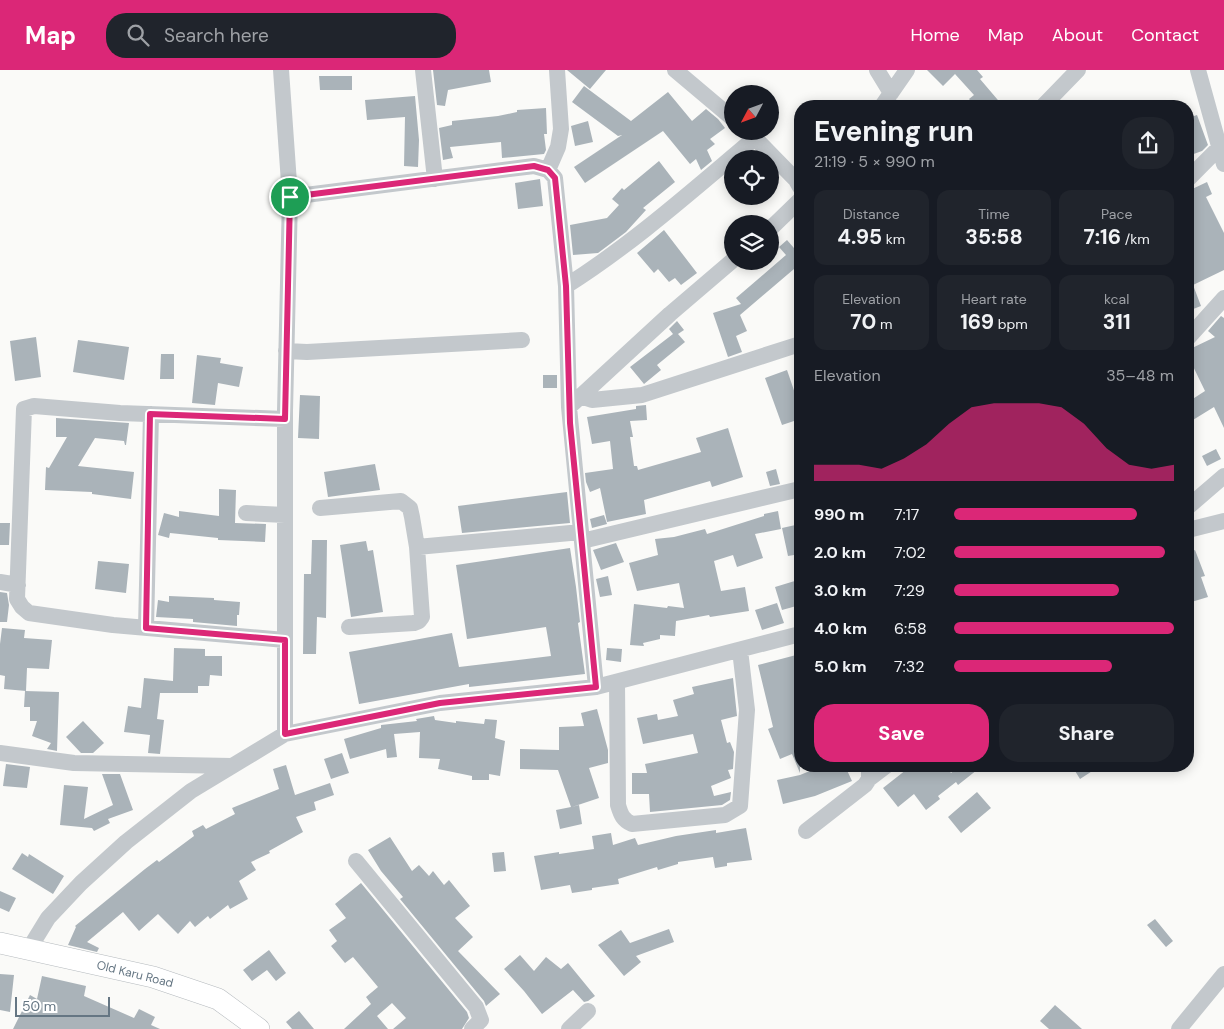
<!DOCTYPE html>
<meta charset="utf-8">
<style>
body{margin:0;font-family:"DM Sans",sans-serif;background:#20242c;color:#f1f3f6;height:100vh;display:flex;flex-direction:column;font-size:19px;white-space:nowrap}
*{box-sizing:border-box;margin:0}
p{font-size:16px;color:#9ea1a6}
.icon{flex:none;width:28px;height:28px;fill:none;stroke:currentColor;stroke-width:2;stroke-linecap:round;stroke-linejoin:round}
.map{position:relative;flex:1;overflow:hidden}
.drawer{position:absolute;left:794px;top:30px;width:400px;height:672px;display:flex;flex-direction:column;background:#171b24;border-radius:20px;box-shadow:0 2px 12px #0003}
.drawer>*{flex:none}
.needle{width:32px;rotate:229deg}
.controls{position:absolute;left:724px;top:15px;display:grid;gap:10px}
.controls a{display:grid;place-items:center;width:55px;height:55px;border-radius:50%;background:#171b24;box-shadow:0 2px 12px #0003;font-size:25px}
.scale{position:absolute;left:15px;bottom:12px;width:95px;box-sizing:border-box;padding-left:5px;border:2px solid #657683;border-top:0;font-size:14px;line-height:18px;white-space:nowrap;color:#657683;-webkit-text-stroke:4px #fff;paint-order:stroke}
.pin{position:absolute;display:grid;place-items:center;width:42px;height:42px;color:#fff;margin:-21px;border:2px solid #fff;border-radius:50%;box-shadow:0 1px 5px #0007}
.round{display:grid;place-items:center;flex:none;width:52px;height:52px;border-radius:20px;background:#20242c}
.overview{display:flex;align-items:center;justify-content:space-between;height:85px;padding:0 20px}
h1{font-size:28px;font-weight:700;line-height:38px}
.figures{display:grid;grid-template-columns:repeat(3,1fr);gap:8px;height:85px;padding:5px 20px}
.figures div{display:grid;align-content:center;border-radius:12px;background:#20242c;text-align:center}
.figures b{font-size:21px;font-weight:700}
.figures small{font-size:14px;font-weight:400}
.figures p{font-size:14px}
.chart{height:140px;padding:10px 20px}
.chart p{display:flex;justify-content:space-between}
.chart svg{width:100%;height:90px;margin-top:5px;fill:#db2777;opacity:.7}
.button{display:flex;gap:10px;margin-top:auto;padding:10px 20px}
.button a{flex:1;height:58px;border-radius:20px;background:#db2777;color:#fff;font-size:20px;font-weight:700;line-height:58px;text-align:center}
.button a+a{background:#20242c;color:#f1f3f6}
ul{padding:0 20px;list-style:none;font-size:16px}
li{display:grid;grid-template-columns:80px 60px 1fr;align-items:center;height:38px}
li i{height:12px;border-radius:6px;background:#db2777}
header{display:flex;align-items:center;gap:30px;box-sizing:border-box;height:70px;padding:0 25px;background:#db2777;color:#fff}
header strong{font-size:24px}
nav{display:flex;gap:28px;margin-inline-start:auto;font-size:18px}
.search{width:350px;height:45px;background:#20242c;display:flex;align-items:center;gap:12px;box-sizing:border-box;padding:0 18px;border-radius:20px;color:#9ea1a6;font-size:19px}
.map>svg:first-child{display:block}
</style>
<header>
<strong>Map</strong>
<div class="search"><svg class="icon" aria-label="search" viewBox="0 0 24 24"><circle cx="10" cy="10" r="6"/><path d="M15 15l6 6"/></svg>Search here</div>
<nav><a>Home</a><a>Map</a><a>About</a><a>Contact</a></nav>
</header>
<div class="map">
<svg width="1224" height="959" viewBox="0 0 1224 959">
<rect width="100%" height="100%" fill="#fafaf8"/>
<path fill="#aab3b9" d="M433,0h56l2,12 -43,8 -3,16 -8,-1z
M567,0h39l-16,19z
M927,0h50l6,7 -3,2 23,27h-28l-6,-7 5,-4 -19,-21 -12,12z
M319,6h33v14h-32z
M584,16l47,35 37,-29 24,29 14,-12 12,10 7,9 -15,11 5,5 -8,6 5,11 -11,9 -5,-11 -6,5 -27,-33 -78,52 -11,-16 48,-32 -4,1 -46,-34z
M415,26l4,44 -1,27 -14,-1 1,-49 -38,3 -2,-20z
M546,38l1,26h-3l2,16 -2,4 -42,4 -1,-16 -51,5 3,11 -10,2 -4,-32 13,-3v-4l46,-5 19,-4v-2z
M1197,45l11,30 -6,6 -14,5v-38z
M588,51l5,21 -18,4 -4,-20z
M659,91l16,21 -32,26 3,2 -20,22 -28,21 -25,2 -3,-30 37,-7 12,-13 -7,-6 10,-11 2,2z
M540,109l3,27 -25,3 -3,-26z
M1207,112l5,12 -6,3 18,36v37l-31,15 8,21 -13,5v-120z
M664,160l33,43 -16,12 -6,-7 -6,4 -11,-13 -4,4 -17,-20z
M787,170l13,15v21l-6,-7 -54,46 7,16 -11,5 6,16 -14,5 -15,-44 28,-9 -5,-6 50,-43 -7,-8z
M1221,246l3,2v110l-10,-21 -26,16v-21l17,-11 -17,-35v-6l27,-13 -7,-6z
M677,251l7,9 -6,4 7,8 -28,23 4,5 -17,14 -14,-17 43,-33 -4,-5z
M36,267l5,40 -26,4 -5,-40z
M78,270l51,7 -5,33 -51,-8z
M161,284h13v25h-14z
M197,285l24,3 -1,5 23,4 -4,20 -21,-4 -3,22 -23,-2z
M787,300l13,38v11l-18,6 -17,-47z
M543,305h14v13h-14z
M300,325l20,1 -1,43 -21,-1z
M646,335l1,15 -17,1 3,16h-3l4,29h3l1,4 63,-18 -5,-14 32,-10 15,49 -31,10 -2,-6 -66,19 2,14 -39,8 -7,-34 -10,4 -4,-10 -1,-9 28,-4 -3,-28 -18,3 -5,-27 49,-8v-3z
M56,348l73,5 -3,22h-1l-1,-4 -29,-3 -17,28 56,6 -3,27 -39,-5v-2l-47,-2 1,-23 3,1 18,-31h-11z
M1216,379l5,10 -14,7 -5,-10z
M375,394l5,26 -52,7 -4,-25z
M776,399l4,15 -10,2 -4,-14z
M219,419l17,1 -1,33 31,1 -1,18 -47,-2v-2l-48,-5 -1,5 -11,-3 6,-22 15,4v-6l40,5z
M567,422l3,31 -108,10 -4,-27z
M778,441l3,18 -26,5 8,24 -26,9 -4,-12 -19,6 7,30 24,-4 4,24 -39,6 -1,-2 -33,6 -1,15 -15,-1v4l-17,4 1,3 -14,-1 4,-41 33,4 1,-2 16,2 -5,-25 -42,8 -8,-28 29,-8 -3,-16 19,-2 31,-8 2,5 57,-18v-2z
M604,445l3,9 -15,4 -2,-9z
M0,453h10l-1,22h-9z
M800,454v30l-12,2 -6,-28z
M312,470h15l-1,78 -9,-1 -1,37h-13l1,-80h7z
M366,471l2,10 5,-1 10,62 -32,5 -11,-72z
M616,473l8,19 -23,8 -8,-20z
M570,478l6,39 4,35 -2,1 7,51 -116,13v-3l-110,20 -10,-52 103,-19 7,34 92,-11 -5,-29 -79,12 -11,-74z
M1195,480l10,26 -4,1 7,20 -20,6v-50z
M98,491l31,3 -3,29 -31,-4z
M608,506l4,19 -12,2 -4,-18z
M798,510l2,8v17l-18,5 -7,-23z
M0,522l7,1 2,12 -2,17h-7z
M169,526l45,2v2l26,2 -1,13h-2v11l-44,-4v-3l-37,-2 2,-17 11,2z
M777,533l7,20 -22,7 -7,-20z
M2,558l23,2 -1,8 28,2 -3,29 -22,-1 -1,23 -22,-2 1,-13 -5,-1v-31z
M174,578l31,1v7h17v20l-12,-1 -1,11h-11v7h-38l-3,26 7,1 -4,34 -12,-1 2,-18 -26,-3 4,-26 13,2 3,-30 29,3z
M607,578l15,1 -1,13 -15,-2z
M800,584v47l-6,1 6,20v51l-8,-19 -12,5 -12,-30 5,-2 -15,-62z
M733,608l4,38 -16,4 6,23 3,-1 4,10 -1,17 -5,1 3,8 -20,8 3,10 17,-4 -1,8 -8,5 -72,7 -1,-18h-17v-21h15l-2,-9 53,-11 -5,-19 -50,10 -6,-26 20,-4 1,6 20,-4 -5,-16 21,-6 -2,-7z
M25,621l34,1 -2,59 -10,-2 4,-6 -19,-7 5,-15h-7v-14h-6z
M597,639l11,41v13l-19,5 10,30 -27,9 7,-2 3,19 -22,5 -4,-19 15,-3 -13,-37 -38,-1v-20l39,1v-23l25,-1 -3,-13z
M434,646l1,4 21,3v-2l28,3 1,-5 12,1 -2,18 10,3 -5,35 -11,-2v6h-17v-4l-34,-7 2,-10 -21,-1 1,-26 -26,2 3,23 -10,1 -1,-9 -36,10 -6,-20 37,-11v-3l36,-4 -1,-2z
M83,651l21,22 -11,10h-12l-15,-16z
M342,683l7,20 -18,6 -7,-20z
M6,694l24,3 -3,21 -24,-2z
M286,695l9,30 35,-12 4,12 -20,7 2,8 -20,7 7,15 -34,19 1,2 -19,9 5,8 -17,11 9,18 -18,10 -2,-4 -18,14 -2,-3 -13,11 -5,-6 -12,13 -20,-20 -19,17 -16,-19 -36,30 12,6 -2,4 -29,-7 8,-18 -1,-1 70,-57 12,-9 2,2 35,-26 -2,-5 11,-6 3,4 29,-15 -3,-6 47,-19 -6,-20z
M822,696h23l7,15 -37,15 -32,8 -6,-24 23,-5z
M911,696h35l5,7 8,-7h23l-24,19 -2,-3 -18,14 2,3 -14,11 -12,-16 -16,13 -15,-19z
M1072,696h28l-20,13z
M102,704h18l13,36 -25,9 2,4 -16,8 -2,-3 -32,-3 4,-40 24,2 -4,32 29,-14z
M977,722l14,16 -30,25 -13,-16z
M746,758l6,32 -25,3v3l-12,2 -2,-11 -35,5v2l-20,6 -1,-3 -39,12 1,5 -27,4v2l-20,3 -2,-8 -29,5 -7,-34 25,-4v2l35,-5 -2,-13 19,-3 2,12 22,-7 3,7 38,-9 40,-6v3z
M390,767l22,34 7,-6 10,11 4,-5 11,14 5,-5 21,26 -15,12 18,19 -15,14 42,43 -14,12 -2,-5 -84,-102 3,-2 -22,-26 -13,-21z
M504,782l2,19 -12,1 -2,-19z
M22,783l6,4 1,-3 35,22 -11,18 -41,-25z
M361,813l106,129 2,6 -7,11h-69l13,-11 -14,-15 -15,13 11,13h-44l27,-25 -5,-7 12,-10 -25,-30 -8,6 -14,-17 6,-5 -8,-11 17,-12 -11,-14z
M0,821l16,7 -7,14 -9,-4z
M1155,849l18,22 -7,6 -19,-22z
M669,859l5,13 -38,14 5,6 -17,14 -26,-31 23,-15 9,13z
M269,880l17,23 -10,8 -9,-11 -15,11 -9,-11z
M520,885l14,16 12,-14 15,12 7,-6 27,33 -7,5 -4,1 -11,-12 -31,24 -18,-23 -20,-22z
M0,904l14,1 -4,37 -10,-2z
M42,906l44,10 -2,10 50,22 5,-9 16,8 -4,8 9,4h-147l17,-34 7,4z
M1055,935l27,24h-33l-9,-8z
M299,941l15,18h-22l-6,-7z"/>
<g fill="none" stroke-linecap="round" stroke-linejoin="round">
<g stroke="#b5babe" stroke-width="22">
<path id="major" d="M0,873l153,34 65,22 41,30"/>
</g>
<path stroke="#c3c8cc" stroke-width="16" d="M423,0l12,109
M675,0l57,48
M877,0l14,23
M1198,0l26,94
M882,36l25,-36
M1043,36l35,-36
M748,61l48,49 4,7
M548,100l10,-23 3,-18 -4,-59
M1188,109l31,-31
M290,127l244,-31 14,4 7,8 11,108 3,121
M770,159l30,-29
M566,216c68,-43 128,-97 189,-148
M1188,268l36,-40
M286,281l21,1 215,-12
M580,326l12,4 50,-5 158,-51
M285,349l-165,-6 -86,-7 -10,3 -7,190 5,8 7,6 84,12 172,15
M1188,437l36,-31
M320,438l81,-7 9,7 2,9 5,30 5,70 -3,4 -5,2 -65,4
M246,443l39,2
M1188,460l36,-9
M582,471l218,-52
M417,477l164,-15
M0,512l18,3
M146,558l5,-214
M617,612l1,123c3,10 5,15 14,19l93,-9 15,-9 7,-96 -7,-60
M596,617l-27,-280 101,-93 62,-53
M285,664l155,-31 156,-16 204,-53
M0,683l74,10 158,3
M869,709l17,-13
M806,761l59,-46 4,-6v-13
M356,791l120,146 5,13 -9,9
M29,879l19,-31 33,-35 45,-41 65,-51 94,-57v-323l5,-214 -9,-127
M569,959l19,-18
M1179,959l45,-55"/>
<use href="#major" stroke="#fff" stroke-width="21"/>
</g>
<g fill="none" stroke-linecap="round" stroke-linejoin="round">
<g stroke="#fff" stroke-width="10">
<path id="route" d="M534,96l14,4 7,8 11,108 4,137 26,264 -156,16 -155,31v-94l-139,-12 4,-214 135,5 5,-222z"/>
</g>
<use href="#route" stroke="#db2777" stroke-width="6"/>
</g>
<g text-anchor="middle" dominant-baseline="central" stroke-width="5" stroke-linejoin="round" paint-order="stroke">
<g font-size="12" fill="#657683" stroke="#fff">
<text transform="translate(135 904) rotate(14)">Old Karu Road</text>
</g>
</g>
</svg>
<div class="controls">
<a><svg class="needle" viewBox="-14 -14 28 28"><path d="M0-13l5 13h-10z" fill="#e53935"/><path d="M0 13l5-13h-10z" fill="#9ea1a6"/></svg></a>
<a><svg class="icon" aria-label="locate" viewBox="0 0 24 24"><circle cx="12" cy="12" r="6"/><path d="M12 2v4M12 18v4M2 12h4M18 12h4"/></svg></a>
<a><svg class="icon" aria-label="layers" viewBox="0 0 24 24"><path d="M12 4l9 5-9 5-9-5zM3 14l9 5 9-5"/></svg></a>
</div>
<div class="scale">50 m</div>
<div class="pin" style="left:290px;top:127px;background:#1e9e55"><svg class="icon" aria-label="arrive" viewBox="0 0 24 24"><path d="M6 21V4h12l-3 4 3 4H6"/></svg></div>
<section class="drawer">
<div class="overview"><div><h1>Evening run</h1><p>21:19 · 5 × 990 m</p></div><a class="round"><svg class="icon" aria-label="share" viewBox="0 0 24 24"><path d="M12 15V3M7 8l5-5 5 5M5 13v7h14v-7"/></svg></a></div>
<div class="figures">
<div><p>Distance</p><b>4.95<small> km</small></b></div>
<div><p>Time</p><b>35:58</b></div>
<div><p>Pace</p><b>7:16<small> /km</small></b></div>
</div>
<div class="figures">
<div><p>Elevation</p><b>70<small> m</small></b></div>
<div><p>Heart rate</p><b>169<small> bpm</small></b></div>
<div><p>kcal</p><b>311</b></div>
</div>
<div class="chart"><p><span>Elevation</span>35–48 m</p>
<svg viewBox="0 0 160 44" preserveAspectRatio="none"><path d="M0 44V36L10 36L20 36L30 38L40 33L50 26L60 16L70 8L80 6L90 6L100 6L110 8L120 16L130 28L140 36L150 38L160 36V44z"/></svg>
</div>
<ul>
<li><b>990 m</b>7:17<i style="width:83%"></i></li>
<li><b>2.0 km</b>7:02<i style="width:96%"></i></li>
<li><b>3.0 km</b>7:29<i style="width:75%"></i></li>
<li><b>4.0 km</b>6:58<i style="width:100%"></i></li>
<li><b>5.0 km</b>7:32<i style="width:72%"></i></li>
</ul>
<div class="button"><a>Save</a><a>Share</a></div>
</section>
</div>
